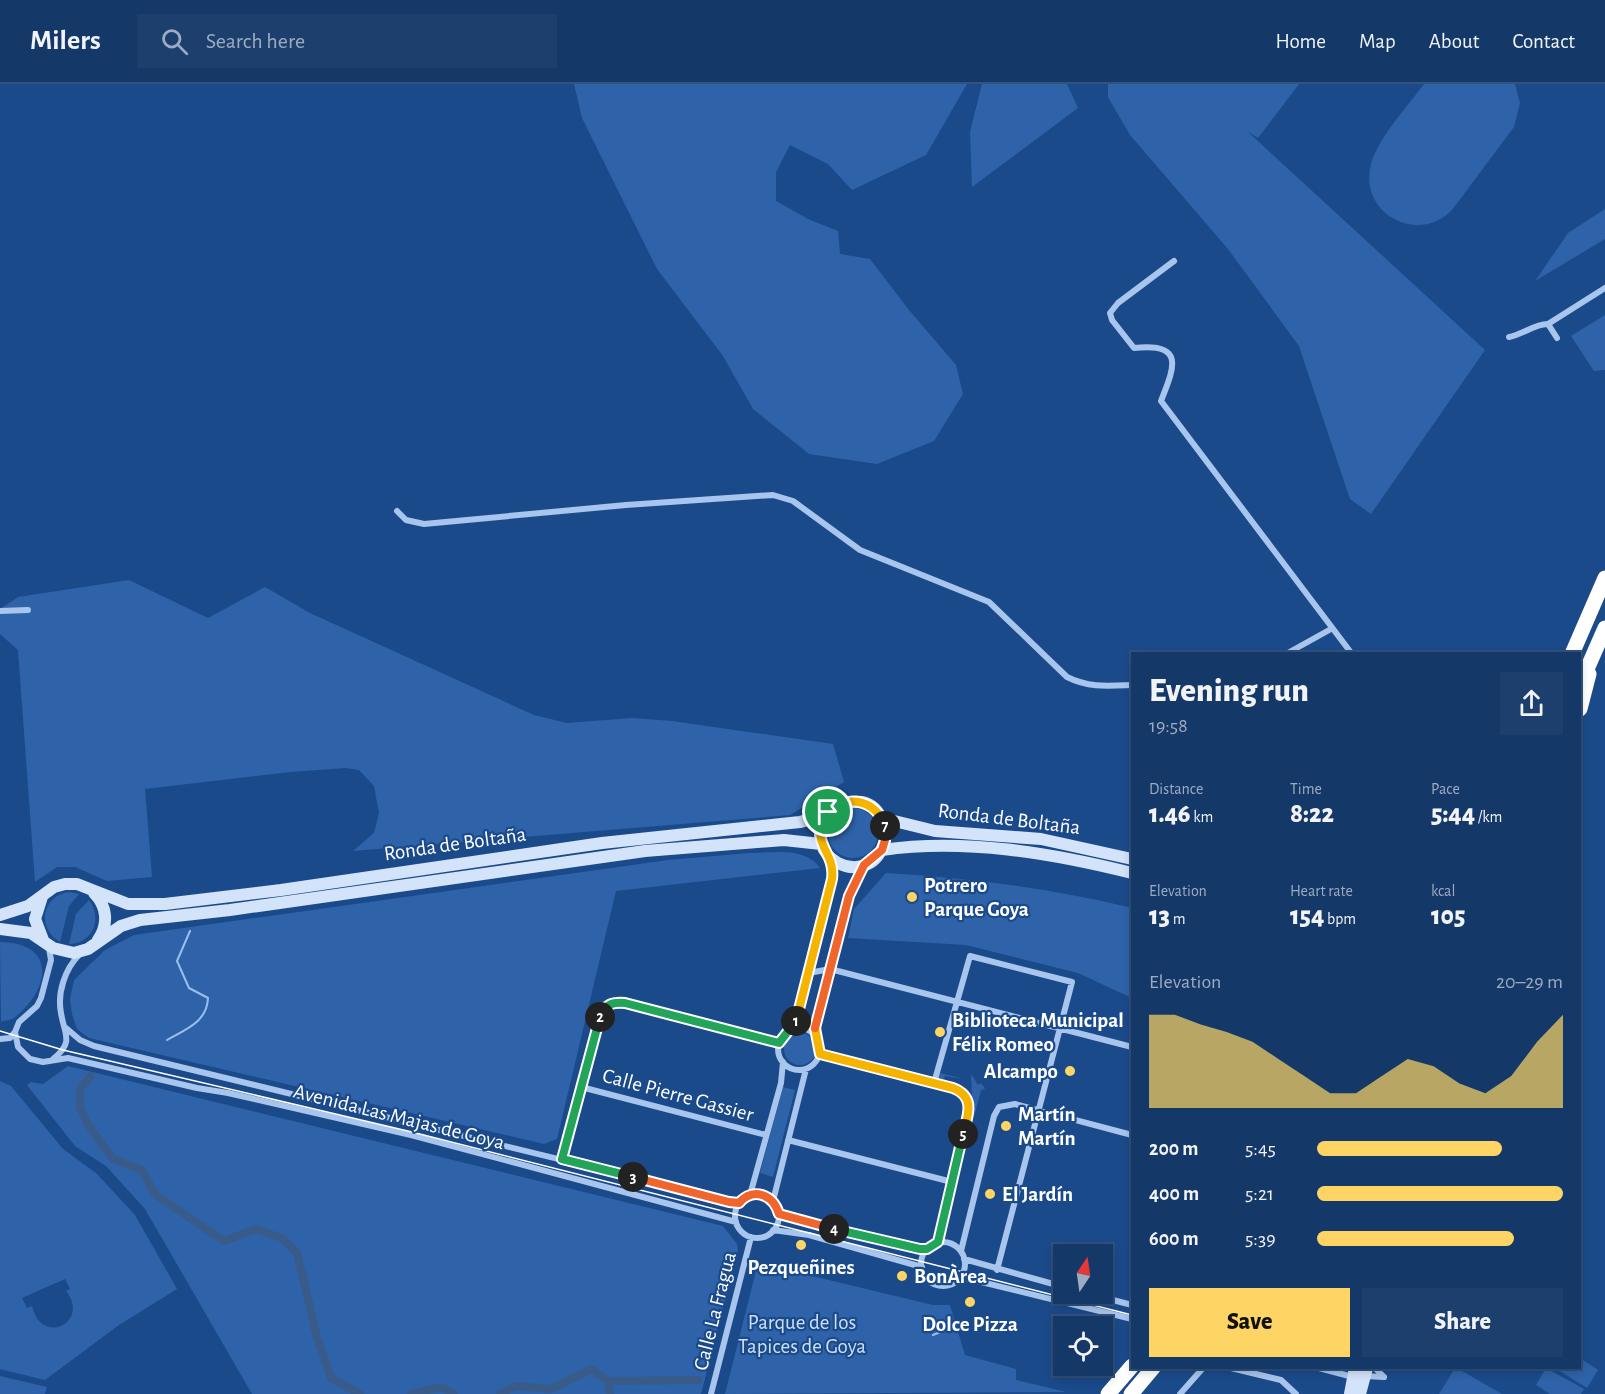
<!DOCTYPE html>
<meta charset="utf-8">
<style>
body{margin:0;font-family:"Alegreya Sans",sans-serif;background:#1d3f6e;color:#f1f3f6;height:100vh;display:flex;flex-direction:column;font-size:22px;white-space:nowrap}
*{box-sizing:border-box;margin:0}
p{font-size:20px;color:#9dacc0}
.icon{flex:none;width:33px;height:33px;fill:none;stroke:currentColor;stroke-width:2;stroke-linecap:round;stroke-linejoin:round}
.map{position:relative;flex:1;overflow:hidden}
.panel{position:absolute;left:1131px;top:568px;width:450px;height:717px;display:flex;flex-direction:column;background:#143868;border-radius:0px;box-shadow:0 3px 9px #0003,0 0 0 2px #33527c}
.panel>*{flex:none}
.needle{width:39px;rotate:13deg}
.buttons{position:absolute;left:1053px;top:1160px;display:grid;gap:12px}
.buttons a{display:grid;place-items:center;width:60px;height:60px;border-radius:0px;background:#143868;box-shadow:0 3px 9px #0003,0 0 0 2px #33527c;font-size:30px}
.pin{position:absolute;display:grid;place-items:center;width:51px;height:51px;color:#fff;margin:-26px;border:3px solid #fff;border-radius:50%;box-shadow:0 2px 6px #0007}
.km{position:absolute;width:30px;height:30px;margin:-15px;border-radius:50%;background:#222;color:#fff;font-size:16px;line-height:30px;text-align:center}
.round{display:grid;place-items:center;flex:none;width:63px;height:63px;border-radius:0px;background:#1d3f6e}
.head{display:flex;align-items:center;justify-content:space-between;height:102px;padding:0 18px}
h1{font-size:33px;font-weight:800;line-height:45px}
.figures{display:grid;grid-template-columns:repeat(3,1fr);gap:9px;height:102px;padding:6px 18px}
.figures div{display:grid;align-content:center}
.figures b{font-size:26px;font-weight:800}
.figures small{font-size:16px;font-weight:400}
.figures p{font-size:16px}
.chart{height:168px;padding:12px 18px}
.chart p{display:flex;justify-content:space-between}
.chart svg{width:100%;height:108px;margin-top:6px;fill:#fed564;opacity:.7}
.button{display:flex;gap:12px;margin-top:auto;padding:12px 18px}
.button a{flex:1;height:69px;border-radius:0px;background:#fed564;color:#111;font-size:24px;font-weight:800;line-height:69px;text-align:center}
.button a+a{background:#1d3f6e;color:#f1f3f6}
ul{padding:0 18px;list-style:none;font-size:20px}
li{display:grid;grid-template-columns:96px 72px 1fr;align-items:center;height:45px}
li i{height:15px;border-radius:8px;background:#fed564}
header{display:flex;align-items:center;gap:36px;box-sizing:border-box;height:84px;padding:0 30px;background:#143868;border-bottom:2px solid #33527c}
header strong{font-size:28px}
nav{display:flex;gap:33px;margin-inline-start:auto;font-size:21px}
.search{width:420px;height:54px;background:#1d3f6e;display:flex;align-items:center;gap:15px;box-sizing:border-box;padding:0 21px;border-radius:0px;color:#9dacc0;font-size:22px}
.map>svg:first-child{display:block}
</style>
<header>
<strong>Milers</strong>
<div class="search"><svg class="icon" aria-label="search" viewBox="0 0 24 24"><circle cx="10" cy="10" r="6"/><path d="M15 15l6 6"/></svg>Search here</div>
<nav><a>Home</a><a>Map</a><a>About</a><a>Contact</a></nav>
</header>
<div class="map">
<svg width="1605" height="1310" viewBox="0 0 1605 1310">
<rect width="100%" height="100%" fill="#1b4a8b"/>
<path fill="#2e63a9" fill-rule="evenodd" d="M574,0h393l-41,71 -74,35 -24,-26 -38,-19 -14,27v29l32,18 30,12 2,23 30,5 39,51 47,55 7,29 -29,47 -57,23 -68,-10 -56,-45 -30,-53 -66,-87 -75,-151z
M982,0h85l11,24 -106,79 -2,-55z
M1108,0h191l-41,54 -11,-7 238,219 -114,164 -21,-15 -51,-153 -71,-97 -98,-114 -22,-38z
M1424,0h91l5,19 -6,24 -62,83c-33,34 -90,6 -82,-41 4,-27 38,-63 54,-85z
M1605,125v30l-70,42 33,-48z
M1605,231v55l-11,1 -23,-35z
M129,496l79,38 57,-31 45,26 224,102 33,8 65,-5 40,3 161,23 11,38 -54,33 -437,36 21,-18 5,-20 -5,-27 -15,-16 -13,-2 -56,4 -145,17 7,88 -45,4 -32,-14h-18l-22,15 -17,-232 -18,-16v-25l18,-12z
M828 749a25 25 0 1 1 50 0a25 25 0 1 1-50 0Z
M749,769c23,0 56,-7 71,15l-204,23 -59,248 -13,5 -455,-106 -12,-9 -5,-15 -2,-15 4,-19 31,-30 29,-15 534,-75z
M886,789c83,5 165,15 246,35v90l-54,-25 -112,-28 -118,-7 6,-29z
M69,808l10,2 -10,12 -9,36c-24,-14 -18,-46 9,-50z
M89,816c14,19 4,43 -20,44l7,-30z
M0,858c59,1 49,49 14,76 -4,3 -10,2 -13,4z
M784 965a16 16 0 1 1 32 0a16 16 0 1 1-32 0Z
M68,982l655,160 14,18 1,6 -37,144h-449l-107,-185 -39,-43 -31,-20 -48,-61 4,-3 12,2z
M940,989l24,6 -19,-3 -1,3 18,7 10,10 -1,-22 7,11 3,-2 4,6 -4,1 -7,27 -3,-1c6,-25 -13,-30 -33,-36z
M0,997l11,5 52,63 33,24 39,42 42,74 -58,36 -74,55 -45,-11zM65,1195l5,10 -4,2c25,31 -25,56 -34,15l-5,2 -5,-10z
M783,1003l12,3 -22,87 -13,-4z
M758,1179l175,42h17l15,50 51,14v11l50,12 -341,2z
M1580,1274l18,12 -11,18 -32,-20h25z
M1455,1284h2l45,26h-63z
M1546,1284l38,21 -3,5h-31l-14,-9z
M0,1292l47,11 -2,7h-45z"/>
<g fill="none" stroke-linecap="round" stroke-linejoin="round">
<path stroke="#9abfef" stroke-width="2" d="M167,956c19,-11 40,-18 41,-42l-19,-10 -12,-27 13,-30
M933,1251l12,-5"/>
<path stroke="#385b8a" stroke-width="8" d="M91,992l-11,13v18l7,16 26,36 29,11 11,21 6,6 65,44 32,-12 26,9 15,15 20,84 14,41 29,16
M608,1297l90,-1
M411,1310l30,-7 13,7
M500,1310l15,-8 37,3 39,-20 17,12 2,13"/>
<path stroke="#a7c5ed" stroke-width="6" d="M1174,177l-56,42 -8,10 2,7 22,28c52,-6 40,20 27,53l191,253
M1509,253c12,-2 28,-14 39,-13
M1557,254l-9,-14 57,-36
M397,427l9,9 18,4 202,-19 147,-10 20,6 67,49 129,52 78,75c22,11 41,9 65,8
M0,527l28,-1
M1286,570l45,-25
M49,864l2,12 -10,38 -4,8 -18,16 -4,10 3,15 12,12 13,3 25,-4 129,30 31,5 183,42 325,87
M809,889l21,-4 302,78
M66,944l14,12 14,6 645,157
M778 965a21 21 0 1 1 42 0a21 21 0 1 1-42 0Z
M791,945l7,-16 35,-134 -3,-20
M814,950l27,-113 13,-37 10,-19
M0,955l10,-1 5,-6
M820,970l133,34 15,11 2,7 -32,136
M53,975c22,-17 11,-25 8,-46 -4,-20 4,-44 18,-58
M934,999l36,-127 102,26 -75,288
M581,1003l185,48
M788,1056l164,42
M562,1075l35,-134c6,-16 9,-23 28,-22l154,40
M735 1132a22 22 0 1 1 44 0a22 22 0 1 1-44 0Z
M750,1111l31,-112 2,-21
M773,1117l33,-132
M779,1130l113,29 35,6
M773,1146l36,5 113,32
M921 1180a22 22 0 1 1 44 0a22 22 0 1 1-44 0Z
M961,1167l33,-135 5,-9 16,-3 117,31
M964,1175l100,28
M961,1193l171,42
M1086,1209l46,12
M1231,1284l50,12 15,14
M1319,1284l34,9
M1375,1284l9,9
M1364,1292l20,1
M711,1310l40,-157
M1180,1310l23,-26"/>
<path stroke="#d3e3f9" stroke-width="12" d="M882,734l53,13 106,8 91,20
M882,766c82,-12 170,3 250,23
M94,809c13,13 15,31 4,47
M42,813l-7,22 8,21
M0,831l28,-9 26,-19 11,-3h12l51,20h37l116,-14 321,-47 198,-21c26,-5 63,-41 82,-3 4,8 5,18 1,27 -16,44 -86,13 -55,-35
M0,845l31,4 22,15 21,5 14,-4 33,-23 19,-6 90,-10 415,-59 139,-11 37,4
M1350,1310l5,-26
M1360,1310l7,-26"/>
<path stroke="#fff" stroke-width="15" d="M1572,570l33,-76
M1580,601l25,-57
M1580,625l9,-35
M1108,1310l24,-28
M1131,1310l22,-26"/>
<path stroke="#fff" stroke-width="1.5" d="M0,947l63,19 349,82 720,183"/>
</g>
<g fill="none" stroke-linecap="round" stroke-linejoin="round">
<g stroke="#fff" stroke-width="12">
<path id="split-1" d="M796,937l36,-142c4,-29 -25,-35 -4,-67"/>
</g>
<g stroke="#fff" stroke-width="12">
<path id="split-2" d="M600,933c5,-13 12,-15 25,-14l154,40 17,-22"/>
</g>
<g stroke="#fff" stroke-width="12">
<path id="split-3" d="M600,933l-38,142 71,18"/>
</g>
<g stroke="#fff" stroke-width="12">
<path id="split-4" d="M633,1093l96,25 10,1c14,-16 34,-9 40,11l55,15"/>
</g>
<g stroke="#fff" stroke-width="12">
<path id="split-5" d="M834,1145l86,20h7l11,-7 25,-108"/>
</g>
<g stroke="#fff" stroke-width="12">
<path id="split-6" d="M815,944l5,26 133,34c23,9 15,27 10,46"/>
</g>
<g stroke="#fff" stroke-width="12">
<path id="split-7" d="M815,944l34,-132 15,-31 18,-15 3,-10v-14"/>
</g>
<g stroke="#fff" stroke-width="12">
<path id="split-8" d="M828,728c21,-18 47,-12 57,14"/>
</g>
<use href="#split-1" stroke="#f5b400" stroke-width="8"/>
<use href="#split-2" stroke="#22a559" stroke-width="8"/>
<use href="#split-3" stroke="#22a559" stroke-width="8"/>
<use href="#split-4" stroke="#f0652b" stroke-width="8"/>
<use href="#split-5" stroke="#22a559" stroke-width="8"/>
<use href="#split-6" stroke="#f5b400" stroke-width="8"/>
<use href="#split-7" stroke="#f0652b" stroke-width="8"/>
<use href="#split-8" stroke="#f5b400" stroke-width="8"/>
</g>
<g fill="#fed564" stroke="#1b4a8b" stroke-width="2">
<circle cx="912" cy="813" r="6"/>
<circle cx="940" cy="948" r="6"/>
<circle cx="1070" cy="987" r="6"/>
<circle cx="1006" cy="1042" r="6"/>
<circle cx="990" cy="1110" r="6"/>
<circle cx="801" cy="1161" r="6"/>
<circle cx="902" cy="1192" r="6"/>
<circle cx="970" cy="1218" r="6"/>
</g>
<g text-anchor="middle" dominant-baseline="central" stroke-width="4.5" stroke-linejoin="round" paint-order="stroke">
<g font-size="21" fill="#fff" stroke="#1b4a8b">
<text transform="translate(1009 735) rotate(7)">Ronda de Boltaña</text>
<text transform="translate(455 760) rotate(-8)">Ronda de Boltaña</text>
<text transform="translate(678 1011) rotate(15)">Calle Pierre Gassier</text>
<text transform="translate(399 1033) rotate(14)">Avenida Las Majas de Goya</text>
<text transform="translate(715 1227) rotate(-76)">Calle La Fragua</text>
</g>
<g font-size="21" font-weight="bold" fill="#fff" stroke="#1b4a8b" text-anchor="start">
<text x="924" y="801">Potrero<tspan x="924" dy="24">Parque Goya</tspan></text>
<text x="952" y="936">Biblioteca Municipal<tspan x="952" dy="24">Félix Romeo</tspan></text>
<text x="1058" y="987" text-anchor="end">Alcampo</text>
<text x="1018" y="1030">Martín<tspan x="1018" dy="24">Martín</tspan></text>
<text x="1002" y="1110">El Jardín</text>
<text x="801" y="1183" text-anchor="middle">Pezqueñines</text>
<text x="914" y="1192">BonÀrea</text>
<text x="970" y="1240" text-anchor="middle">Dolce Pizza</text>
</g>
<g font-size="21" fill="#cce0f9" stroke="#1b4a8b">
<text x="802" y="1238">Parque de los<tspan x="802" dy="24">Tapices de Goya</tspan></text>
</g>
</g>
</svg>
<div class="buttons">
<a><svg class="needle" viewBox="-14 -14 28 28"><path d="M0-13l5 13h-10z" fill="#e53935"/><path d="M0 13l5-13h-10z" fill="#9dacc0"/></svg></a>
<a><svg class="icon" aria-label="locate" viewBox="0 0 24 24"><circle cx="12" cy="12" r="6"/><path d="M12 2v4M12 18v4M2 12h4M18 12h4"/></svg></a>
</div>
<div class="pin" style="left:828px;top:728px;background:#1e9e55"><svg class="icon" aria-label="arrive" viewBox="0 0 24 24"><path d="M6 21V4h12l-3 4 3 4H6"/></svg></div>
<b class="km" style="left:796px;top:937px">1</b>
<b class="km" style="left:600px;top:933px">2</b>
<b class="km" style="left:633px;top:1093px">3</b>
<b class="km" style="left:834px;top:1145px">4</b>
<b class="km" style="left:963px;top:1050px">5</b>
<b class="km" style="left:885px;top:742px">7</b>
<section class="panel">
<div class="head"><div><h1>Evening run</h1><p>19:58</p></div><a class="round"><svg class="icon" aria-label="share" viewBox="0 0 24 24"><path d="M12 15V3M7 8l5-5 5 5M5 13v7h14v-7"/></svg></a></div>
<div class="figures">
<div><p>Distance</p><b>1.46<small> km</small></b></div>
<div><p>Time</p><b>8:22</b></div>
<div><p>Pace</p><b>5:44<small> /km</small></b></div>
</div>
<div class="figures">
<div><p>Elevation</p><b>13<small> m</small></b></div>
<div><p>Heart rate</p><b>154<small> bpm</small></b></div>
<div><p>kcal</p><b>105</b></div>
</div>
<div class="chart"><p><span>Elevation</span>20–29 m</p>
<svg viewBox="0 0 160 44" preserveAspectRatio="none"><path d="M0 44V6L10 6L20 10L30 13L40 17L50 24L60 31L70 38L80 38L90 31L100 24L110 27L120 34L130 38L140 31L150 17L160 6V44z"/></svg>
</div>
<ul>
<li><b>200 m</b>5:45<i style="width:75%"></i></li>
<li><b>400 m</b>5:21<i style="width:100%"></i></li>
<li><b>600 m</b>5:39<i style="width:80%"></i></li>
</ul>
<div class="button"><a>Save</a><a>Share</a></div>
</section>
</div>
